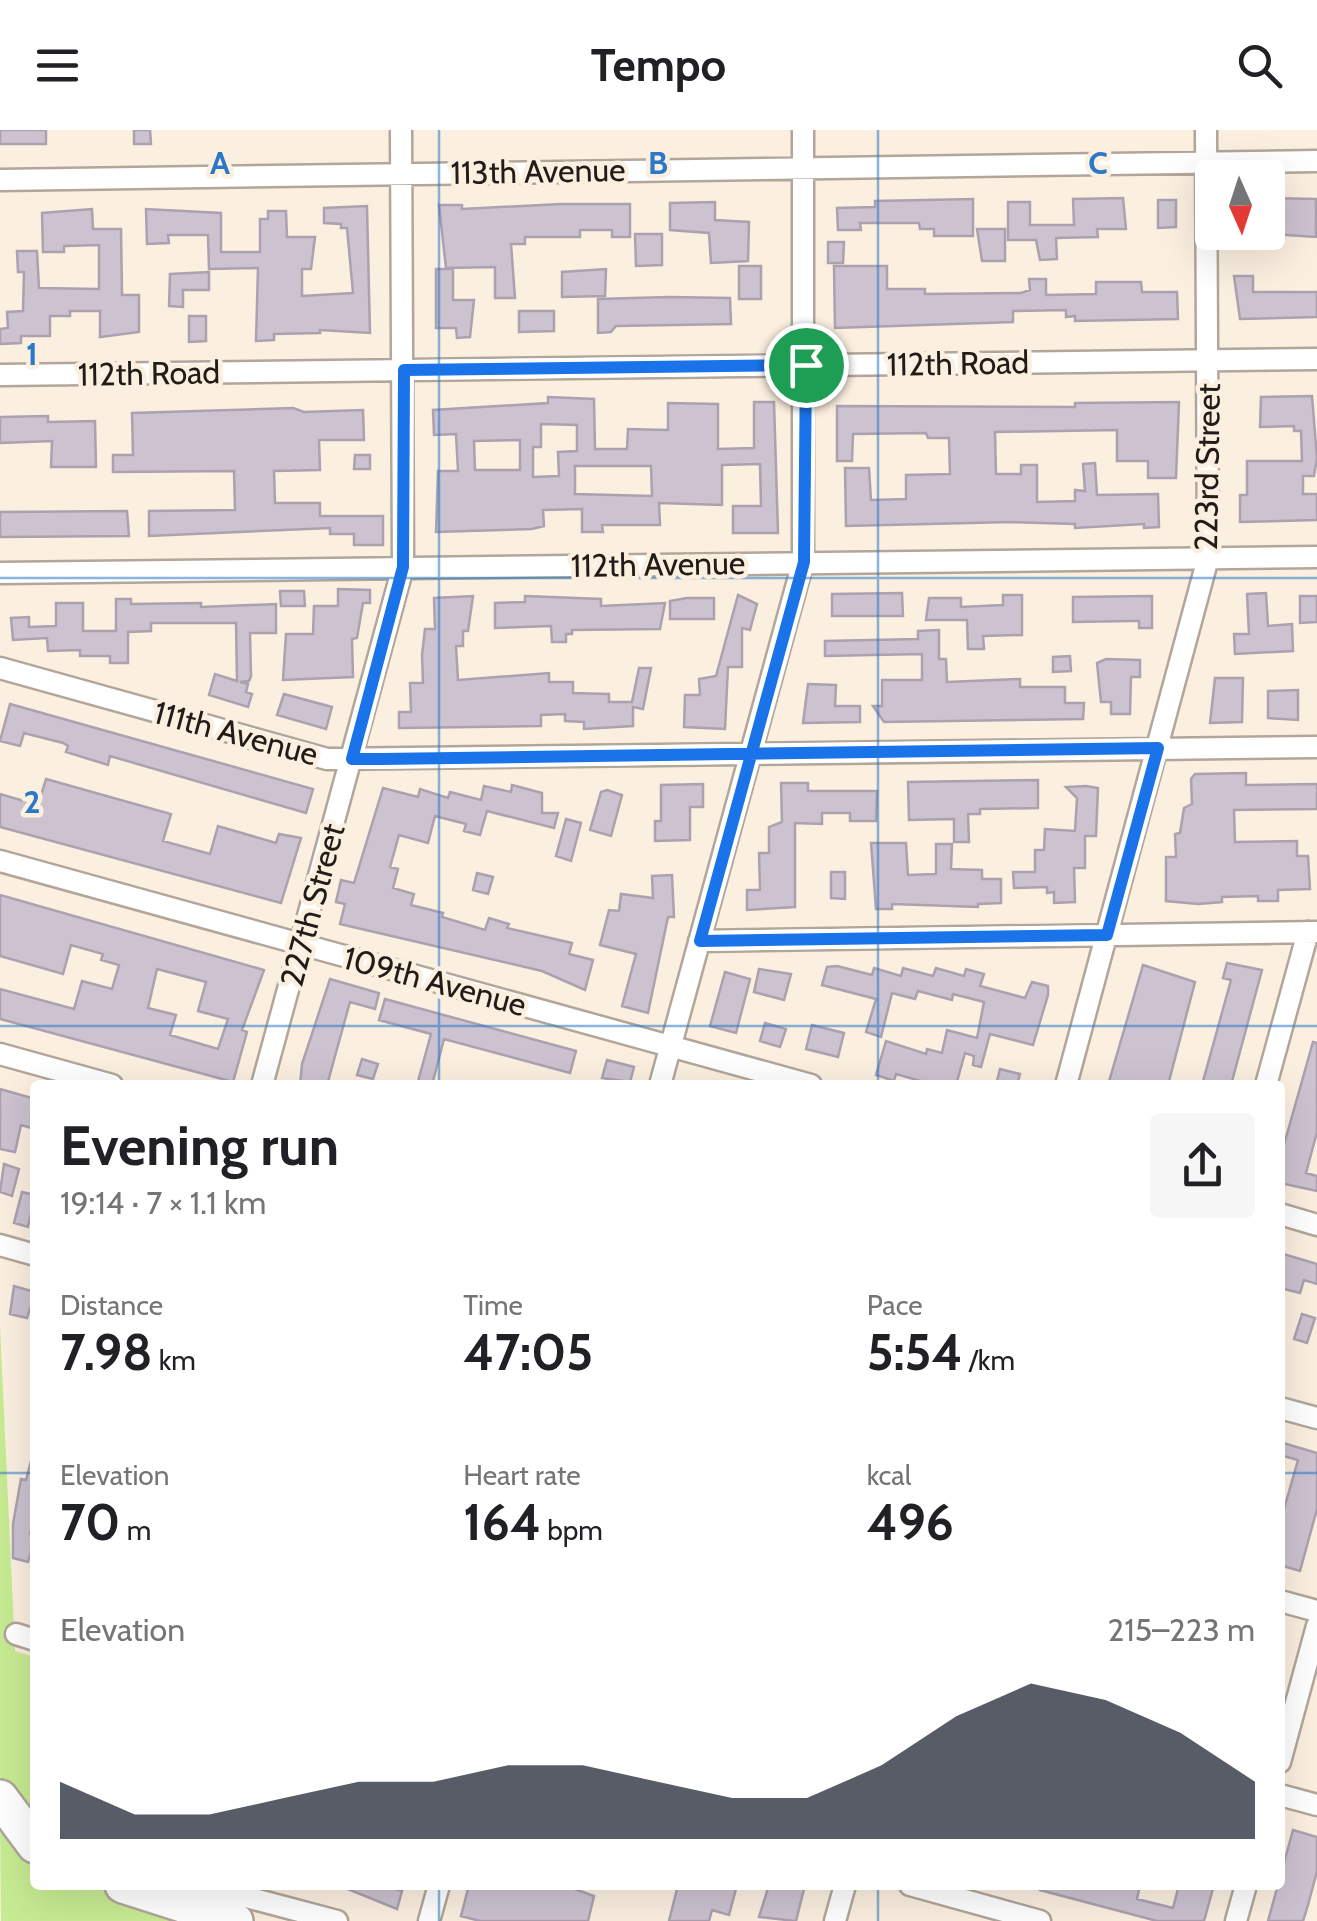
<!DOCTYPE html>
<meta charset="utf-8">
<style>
body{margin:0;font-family:Cabin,sans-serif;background:#f6f6f6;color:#202124;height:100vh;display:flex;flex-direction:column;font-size:38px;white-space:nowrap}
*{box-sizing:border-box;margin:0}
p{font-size:32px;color:#757577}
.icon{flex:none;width:55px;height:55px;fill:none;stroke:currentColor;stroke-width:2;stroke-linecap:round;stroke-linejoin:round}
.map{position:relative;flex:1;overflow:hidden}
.side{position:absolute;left:30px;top:950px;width:1255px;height:810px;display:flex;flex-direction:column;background:#fff;border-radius:10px;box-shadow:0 10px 40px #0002}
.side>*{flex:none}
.needle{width:65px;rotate:177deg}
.buttons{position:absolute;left:1195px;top:30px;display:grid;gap:20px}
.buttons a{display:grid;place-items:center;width:90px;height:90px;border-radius:10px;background:#fff;box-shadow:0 10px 40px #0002;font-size:50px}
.pin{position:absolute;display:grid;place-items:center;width:85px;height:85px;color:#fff;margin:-42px;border:5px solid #fff;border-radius:50%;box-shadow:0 2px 10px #0007}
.round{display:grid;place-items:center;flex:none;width:105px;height:105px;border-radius:10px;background:#f6f6f6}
.overview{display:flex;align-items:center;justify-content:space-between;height:170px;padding:0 30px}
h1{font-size:55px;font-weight:700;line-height:75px}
.metrics{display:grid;grid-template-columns:repeat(3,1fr);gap:15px;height:170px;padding:10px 30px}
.metrics div{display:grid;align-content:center}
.metrics b{font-size:50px;font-weight:700}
.metrics small{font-size:28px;font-weight:400}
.metrics p{font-size:28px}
.chart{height:280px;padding:20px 30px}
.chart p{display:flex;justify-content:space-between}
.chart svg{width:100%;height:180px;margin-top:10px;fill:#111827;opacity:.7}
header{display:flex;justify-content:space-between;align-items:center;height:130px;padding:0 30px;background:#fff;font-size:45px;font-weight:700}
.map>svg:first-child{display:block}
</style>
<header><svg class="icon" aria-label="menu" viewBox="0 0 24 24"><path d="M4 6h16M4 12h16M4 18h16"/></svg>Tempo<svg class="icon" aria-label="search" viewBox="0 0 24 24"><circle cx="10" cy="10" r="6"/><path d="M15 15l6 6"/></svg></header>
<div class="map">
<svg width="1317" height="1791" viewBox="0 0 1317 1791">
<rect width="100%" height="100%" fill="#fbefe0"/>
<path fill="#c7eb92" d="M0,1196l15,325 20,6v133l-5,2 5,40 -35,-54z
M0,1687l35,39v29h55l121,36h-210z"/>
<path fill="#ccc2d0" stroke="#aba1af" stroke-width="2.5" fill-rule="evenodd" d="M0,0h46v14h-46z
M134,0h16l1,14h-17z
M1123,68l3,31h-29l1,8 -42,1 1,21 -17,1 -4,-20h-28v-38h22v23h44l-1,-26z
M1268,68l48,1v38l-47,-3z
M973,69v37h-39v-7h-14l-1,-6h-59l1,7h-23l-1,-22 38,-1v-6z
M1158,70h18v27l-18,1z
M715,72v18l34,2 -1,39 -37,2 -2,-30 -39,-3v-27z
M561,74h69v33h-18v-7h-32v7h-55v7h-14l4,54h-20v-31l-49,1 -7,-63h23v4z
M367,76l3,127 -50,-3v3l-46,1v6l-18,1 2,-73 -49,1 -1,-34h-40l1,8 -22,1 -1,-35 75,4v39h39v-33h8v-8h18l1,26h28l-4,32h-9v27l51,-3 -6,-65h-6v-4l-17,-1v-15z
M92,79l1,20h28l1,66h17v37l-39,5v-26h-30v5h-20v20h-29v7l-21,1v-15l8,-1 -1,-16 16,-1 1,-39h-6l-1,-21h20l2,37 60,1v-44l-35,1v6h-21l-1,-39z
M977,99h28v32h-23z
M635,104h27v31l-26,1z
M828,112h16l-1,21h-15z
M739,136h22v33h-22z
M834,136h53v23h38v5l96,-1 9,-3 -1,-11h17v16l50,-1v-12h45l1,10h35l1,27 -103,2v-5l-9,1v-7l-53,1v11l-178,6z
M436,139h17v31h21l-4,37 -13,1 -1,-10h-20z
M606,139l-1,27 -43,1v-25z
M209,142v18h-26v17l-14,-1 1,-32z
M1234,146h19v16h64v25l-77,2z
M669,167l61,1 1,26 -115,2 -5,6 -13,1v-34z
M519,181h35v20l-35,1z
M189,186h17v25l-17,1z
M1312,266l5,62 -3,18h-11v18h14v26l-77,2v-27h7v-34h55l-1,-30h-7v-5l-34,1 1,-30z
M548,267l46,2 1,50h32l1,-20 40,1v-27l50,1v45l36,-1v-46h20l4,131h-45v-27h28l-1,-42 -38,1v40l-63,-2 1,22h-58l1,7h-21v-23l-39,1 1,16 -12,3 -96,3 2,-61h20l-2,-37 -22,1 -1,-25 115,-7zM541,294l36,1v26l-19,1 1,24 -26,1v-30h8zM520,310v30h-45l-1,-29zM575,336h76l1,30 -77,-2z
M1179,272l-3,76h-28v-17h-31v-31l-122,2 1,42h25v-9h16v37l38,-1v-11l10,1 -2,-27 12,-1 2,32 61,-1 1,33 -15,1v-4l-69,4v-4l-63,-2 -166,4 -1,-58h24l2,32 35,-1v-24l44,-1 -1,-36h-21l-2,-5 -73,1 -1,27h-15v-55l238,1v-4z
M293,278l11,4 59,-2 1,30h-45l1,30 -46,1 1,32h45v13h63v29h-29v-11h-24v-6l-181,8v-25l86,-1 -1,-39 -121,1v-17h20l-1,-42z
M48,286v6l47,-1 1,46h-45l1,-26 -52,2v-26z
M355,325h15v14h-16z
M127,381l2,25 -129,1v-25z
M338,459l32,1v13h-7l-6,35 -5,1 1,38 -70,3 3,-46h27l1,-28h24z
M280,461h24l1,15h-24z
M902,463l1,23h-71v-22z
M1266,463l2,33 24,-2 1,27 -58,3 -1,-20h15l-2,-40z
M738,465l19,9 -7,26 -8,-2v39h-14l-3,62 -41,-2 1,-32h15l-1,-16 17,-3z
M1003,465h19v40l-39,1 1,13h-16l-1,-29h-41l3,-22h32v9l42,-2z
M473,466l-5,35h-5v15h-7l2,34 91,-7v9h24v11l36,1v8h23l7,-34h12l-8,41 -10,-2v19l-49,3v-7l-19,-1v-7l-24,1v11l-142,2v-16h12l-1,-29h13l-1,-28 3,-26h10l-1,-31z
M525,466l76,3v7l64,-3 -5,26 -88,1v4h-6v8h-14l-1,-16 -56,2v-25l30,-1z
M1152,466v32h-13v-7h-6l-60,1v-25z
M1300,466h17v26l-17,1z
M687,468h27v21h-44v-18z
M116,469h15v5l70,-1v4l75,-3v29h-26l1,43 -2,5 -9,1 8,2 -2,8 6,2 -4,13 -39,-12 6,-21 22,7 -1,-58h-85v8l-23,1v31h-18v-7h-30v-6l-32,1 -1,-13 -34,2 -2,-22 18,-1v10l27,-1v-23h27v28h33z
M939,500v29h7l1,23 73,-3v8h45v16h19l-1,16 -199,3 -11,-16h9v-26h40v-26l-97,2v-15l93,-2v-8z
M1070,526l1,15 -18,1v-15z
M1106,529l34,1v17h-9l-1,37h-19v-12h-10l-4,-39z
M1215,548h28l-1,44 -32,1z
M808,554l28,1 -1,21h25v16l-57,1z
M1298,560v30l-30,-2v-27z
M284,564l48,13 -6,22 -49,-14z
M10,574l303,85 -7,24 -196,-57 -2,9 -42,-13 2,-6 -5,-3 -39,-10 -4,13 -20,-5z
M1246,643v12l71,-1v25l-83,1 1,32 62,-1v15h11l2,33 -32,1v11h-20v-5l-36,1v5l-24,2 -32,-3v-44h10l-1,-23 5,-1 4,-25 8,-4 -1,-25 4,-5z
M46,649l125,35 -8,27 47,13 8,-28 58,17 3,-9 22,4 -20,65 -281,-76v-33l38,11z
M1038,650v28l-58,1v5h-12l1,28h-15v-23l-45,1 -1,-38z
M781,653h27v8h69l-1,30h-26v-8h-28v11l-27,-1v84l-48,3v-20h13l-1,-37h10v-26l13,-5z
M703,654v23h-13v33l-35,1v-20h6v-36z
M512,655l30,8v20h16l-4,15 -67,-17 -7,24 -16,-4 2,-7 -31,-8 -7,27 -29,-8 -9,32 8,2 -5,19 21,6 -3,11 32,8 -1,4 43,13 4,-12 20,6 -2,4 65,15 -3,11 24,6 -8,30 -43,-19 -202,-47 5,-20 -9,-2 5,-22 13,3 29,-95 35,9 2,-8 28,9 2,-6 31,8 3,-14 27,6z
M1086,656l12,2 -2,48h-11v32h-11l1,34 -21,1v-11l-7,1v-6l-33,1 -1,-16h22v-22h9l1,-21 30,2 2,-33 -11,-11z
M607,660l15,5 -11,41 -21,-6 11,-38z
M566,689l15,4 -10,38 -15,-5z
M871,713h35l2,32 28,-1v-30h16l-1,25 31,1v9h19v24l-23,1v3l-86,-3v5h-16z
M831,742h14v27l-14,-1z
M477,743l16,4 -5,17 -15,-4z
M672,745l2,42h-6l-20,96 -26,-7 14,-52 -36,-9 9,-35 10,1 2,-17 32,4 -1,-22z
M0,765l264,75 -22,60 5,2 -14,50 -233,-63v-30l74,20 8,-28 30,8 7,-24 -18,-5 2,-6 -32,-9 -8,29 -63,-18zM157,839l49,13 -8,29 30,8 -10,30 -48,-14 6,-20 -28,-7z
M1227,833l35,7 -31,115h-29l29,-105 -8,-2z
M1143,835l52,17 -27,103h-60z
M837,836l35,9 2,-7 27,8 2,-8 30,8 3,-8 28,8 2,-7 18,5 -4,12 45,12 7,-16 16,4v9l-15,50 -43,-11 -9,33 -8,-2 1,-9 -9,-3 -9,32h-21l-39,-11 -2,7 -18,-6 10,-34 40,13 1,-5 15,4 5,-23 30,8 7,-36 -31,-8 -1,6 -34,-9 -3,8 -23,-6 -11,44 -15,-5 10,-33 -54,-14 5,-18z
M759,839l32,5 -7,26 -30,-8z
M725,842l25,7 -14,54 -26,-7z
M330,849l49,14 -4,16 -25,-7 -23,83h-27l2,-21z
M385,869l191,52 -6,22 -126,-34 -12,46h-15l14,-51 -52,-14z
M765,893l21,6 -6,18 -20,-6z
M812,895l32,8 -6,24 -32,-8z
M1313,912l4,1v89l-11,41 11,3v15l-37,-8v-24z
M362,929l16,5 -5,15 -16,-4z
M607,930l27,7 -4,15 -28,-4z
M1000,939l20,5 -3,11h-21z
M0,959l35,10v30l-14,-4 -6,27 -15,-3z
M4,1034l15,5 -7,27 -12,-4z
M22,1062l13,3 -7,32 -14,-4z
M1280,1123l37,11v20l-13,-4 -4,13 -20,-5z
M14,1156l21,6 -8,26 -17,-4z
M1302,1184l13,4 -8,25 -13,-4z
M1280,1312l37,11v56l-17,62 -20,-6v-42l18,-63 -18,-5z
M31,1331h4v55l-5,18 5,4 -7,24 -15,-4v-34l8,-45 5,1z
M1293,1700l24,7v34l-9,34 -5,16h-35z
M338,1755h43l21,6 -5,18z
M469,1755h95l30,11 -6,25h-108l-19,-5z
M678,1755h59l-8,30 -17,-5 -3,11h-40z
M769,1755h36l-9,36 -37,-4z
M1041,1755h99l-3,14 36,9 6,-23h35l-10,36h-47l-117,-31z"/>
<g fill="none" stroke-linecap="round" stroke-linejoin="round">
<g stroke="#b1a699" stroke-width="25">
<path id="minor" d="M0,50l1317,-19
M0,245l1317,-16
M0,443l1317,-16
M0,538l327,91 990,-12
M0,731l811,224
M699,811l618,-9
M0,924l112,31
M262,955l141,-518 -2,-437
M660,955l143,-523v-432
M1066,955l142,-527 -2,-428
M1266,955l42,-153
M1280,1084l37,11
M0,1115l35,10
M1280,1278l37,10
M1280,1471l37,10
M16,1504l19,6
M1280,1632l37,-136
M1280,1665l37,10
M201,1755l136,36
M910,1755l130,36
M429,1791l10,-36
M835,1791l10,-36
M1236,1791l10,-36"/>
</g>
<g stroke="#b1a699" stroke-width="40">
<path id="motorway" d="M0,1668l35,47
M123,1755l112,36"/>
</g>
<use href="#minor" stroke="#fff" stroke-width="20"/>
<use href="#motorway" stroke="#fff" stroke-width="35"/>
</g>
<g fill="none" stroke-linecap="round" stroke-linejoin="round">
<g stroke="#fff" stroke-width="20">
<path id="route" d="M806,235l-402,5 -1,197 -51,192h29l777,-11 -51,187 -407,6 104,-379 2,-197"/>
</g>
<use href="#route" stroke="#1a73e8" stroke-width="12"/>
</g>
<path fill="none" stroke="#2a78c8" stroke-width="2.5" stroke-opacity="0.55" d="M439,0v955M878,0v955M0,448h1317M0,896h1317M0,1343h35M1280,1343h37M439,1755v36M878,1755v36"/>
<g text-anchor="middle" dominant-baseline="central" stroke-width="9" stroke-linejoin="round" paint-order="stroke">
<g font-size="32" fill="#211c17" stroke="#fbefe0">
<text transform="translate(538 41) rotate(-1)">113th Avenue</text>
<text transform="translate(958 233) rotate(-1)">112th Road</text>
<text transform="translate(149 243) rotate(-1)">112th Road</text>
<text transform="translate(1207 337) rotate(-89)">223rd Street</text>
<text transform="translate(658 434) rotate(-1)">112th Avenue</text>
<text transform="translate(236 603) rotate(15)">111th Avenue</text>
<text transform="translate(312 775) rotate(-75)">227th Street</text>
<text transform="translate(435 851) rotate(15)">109th Avenue</text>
</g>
</g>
<g font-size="32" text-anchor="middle" font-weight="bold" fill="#2a78c8" stroke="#fbefe0" stroke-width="9" stroke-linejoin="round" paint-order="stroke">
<text x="220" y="44">A</text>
<text x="658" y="44">B</text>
<text x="1098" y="44">C</text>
<text x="32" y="235">1</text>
<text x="32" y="683">2</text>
</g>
</svg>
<div class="buttons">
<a><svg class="needle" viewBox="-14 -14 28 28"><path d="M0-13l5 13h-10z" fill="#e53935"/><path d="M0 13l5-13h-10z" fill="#757577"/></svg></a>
</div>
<div class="pin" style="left:806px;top:235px;background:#1e9e55"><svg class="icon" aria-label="arrive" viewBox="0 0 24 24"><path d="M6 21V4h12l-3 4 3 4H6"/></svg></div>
<section class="side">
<div class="overview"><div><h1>Evening run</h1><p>19:14 · 7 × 1.1 km</p></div><a class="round"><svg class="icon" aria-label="share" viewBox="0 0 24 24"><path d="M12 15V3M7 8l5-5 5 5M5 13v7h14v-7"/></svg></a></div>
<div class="metrics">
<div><p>Distance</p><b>7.98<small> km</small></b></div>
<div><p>Time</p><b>47:05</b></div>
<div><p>Pace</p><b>5:54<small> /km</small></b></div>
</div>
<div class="metrics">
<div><p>Elevation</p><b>70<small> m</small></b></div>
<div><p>Heart rate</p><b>164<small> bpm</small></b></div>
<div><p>kcal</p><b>496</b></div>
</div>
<div class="chart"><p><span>Elevation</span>215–223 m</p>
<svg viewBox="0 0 160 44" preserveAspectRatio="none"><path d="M0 44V30L10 38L20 38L30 34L40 30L50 30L60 26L70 26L80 30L90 34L100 34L110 26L120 14L130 6L140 10L150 18L160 30V44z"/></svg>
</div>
</section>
</div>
